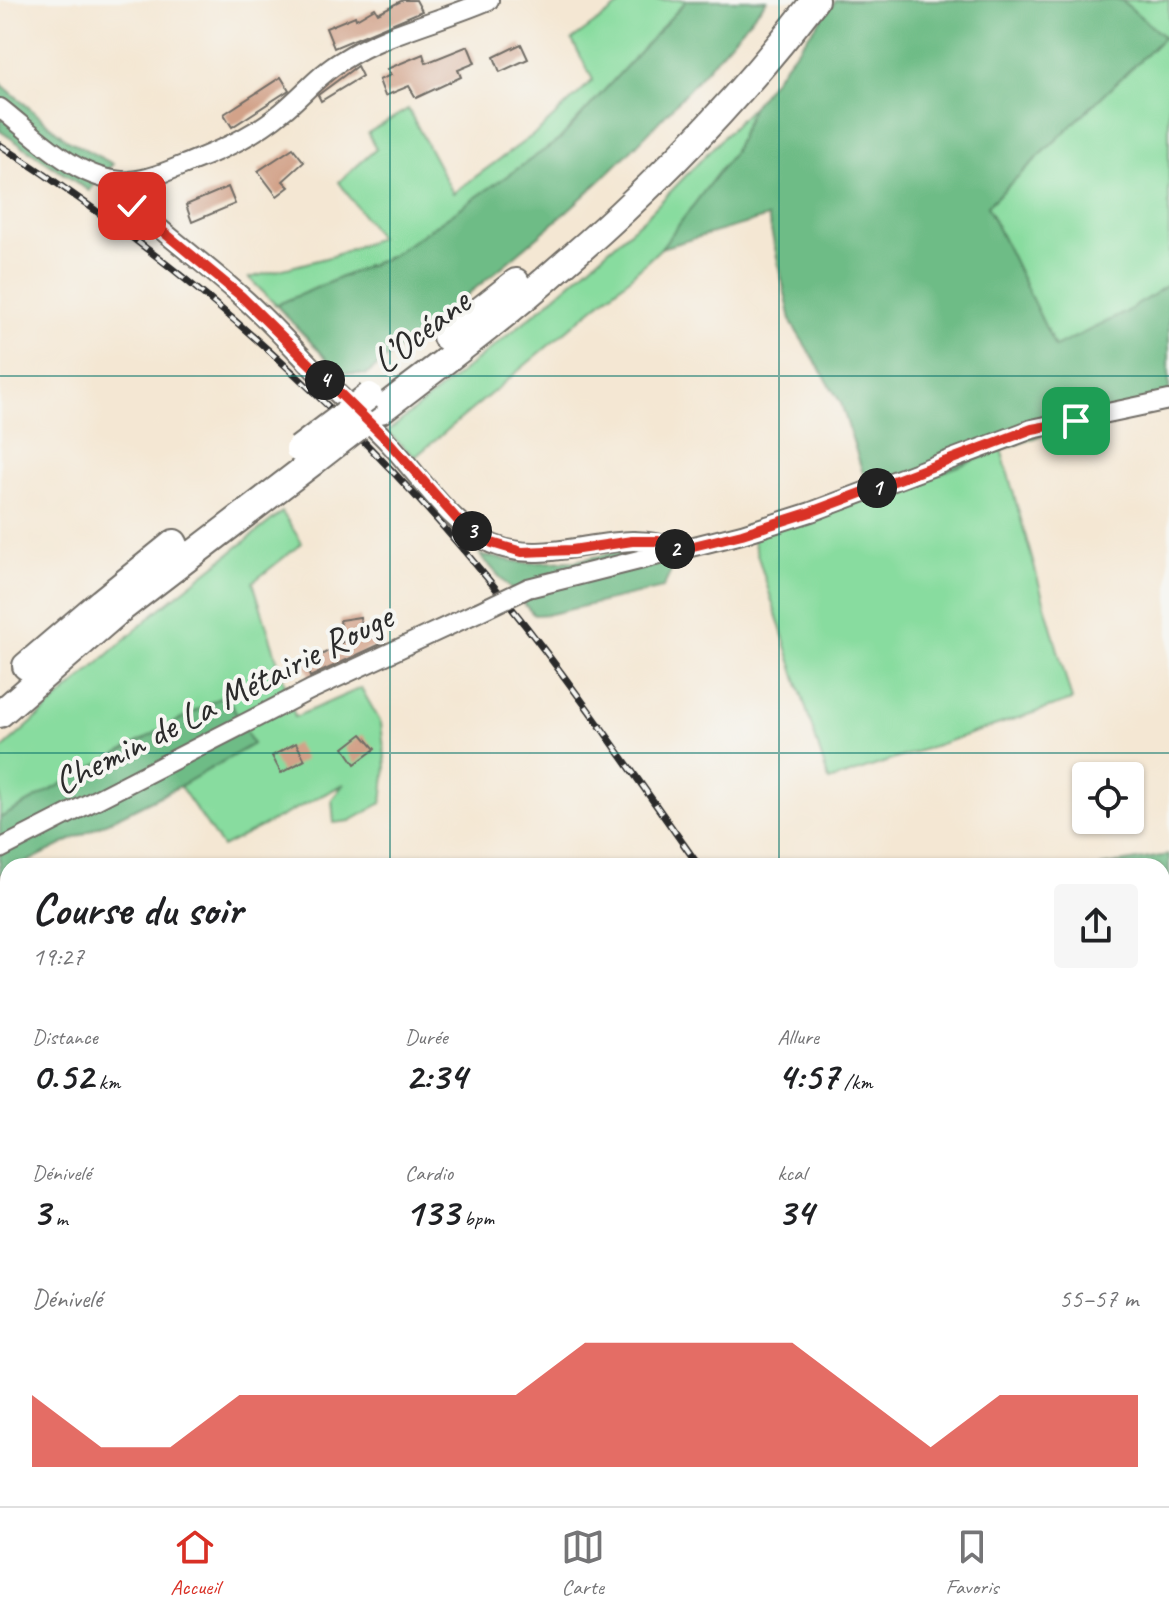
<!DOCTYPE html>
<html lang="fr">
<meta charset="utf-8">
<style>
body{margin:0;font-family:Caveat,sans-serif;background:#f6f6f6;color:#202124;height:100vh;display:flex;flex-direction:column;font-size:30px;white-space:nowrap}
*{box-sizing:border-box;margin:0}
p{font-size:26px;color:#757577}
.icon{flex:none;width:44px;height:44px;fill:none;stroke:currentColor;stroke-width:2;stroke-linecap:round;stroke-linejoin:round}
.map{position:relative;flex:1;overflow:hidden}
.sheet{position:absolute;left:0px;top:858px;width:1170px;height:648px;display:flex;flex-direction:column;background:#fff;border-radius:24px 24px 0 0;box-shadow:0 2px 6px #0004}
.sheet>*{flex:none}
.fabs{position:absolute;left:1072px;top:762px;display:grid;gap:16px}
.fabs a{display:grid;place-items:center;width:72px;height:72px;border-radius:8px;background:#fff;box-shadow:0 2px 6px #0004;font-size:40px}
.pin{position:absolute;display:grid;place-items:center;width:68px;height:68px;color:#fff;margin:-34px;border-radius:16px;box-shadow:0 4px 12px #0006}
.km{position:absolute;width:40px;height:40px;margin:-20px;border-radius:50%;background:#222;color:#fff;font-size:22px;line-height:40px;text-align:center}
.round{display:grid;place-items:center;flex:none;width:84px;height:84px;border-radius:8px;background:#f6f6f6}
.headline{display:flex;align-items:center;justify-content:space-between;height:136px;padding:0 32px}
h1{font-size:44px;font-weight:800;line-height:60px}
.figures{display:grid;grid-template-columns:repeat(3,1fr);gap:12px;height:136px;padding:8px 32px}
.figures div{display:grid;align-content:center}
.figures b{font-size:40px;font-weight:800}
.figures small{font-size:22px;font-weight:400}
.figures p{font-size:22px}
.chart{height:224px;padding:16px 32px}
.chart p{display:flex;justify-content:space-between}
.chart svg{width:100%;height:144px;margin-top:8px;fill:#d93025;opacity:.7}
.tab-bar{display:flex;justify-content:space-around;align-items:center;height:112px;border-top:2px solid #e0e0e0;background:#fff;font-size:22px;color:#757577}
.tab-bar a{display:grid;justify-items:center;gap:4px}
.tab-bar .active{color:#d93025}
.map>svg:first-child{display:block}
</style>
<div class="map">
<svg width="1169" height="1506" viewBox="0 0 1169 1506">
<rect width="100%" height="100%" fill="#f6f6f2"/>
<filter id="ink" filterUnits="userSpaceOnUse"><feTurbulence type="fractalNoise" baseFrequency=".0125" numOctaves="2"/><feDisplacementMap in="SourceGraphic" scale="16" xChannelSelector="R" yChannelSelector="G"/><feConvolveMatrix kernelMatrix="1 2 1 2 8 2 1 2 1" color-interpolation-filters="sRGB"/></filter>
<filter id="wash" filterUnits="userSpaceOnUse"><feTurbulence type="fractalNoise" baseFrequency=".006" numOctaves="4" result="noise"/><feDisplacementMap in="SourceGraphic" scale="32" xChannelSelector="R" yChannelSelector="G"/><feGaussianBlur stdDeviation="1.8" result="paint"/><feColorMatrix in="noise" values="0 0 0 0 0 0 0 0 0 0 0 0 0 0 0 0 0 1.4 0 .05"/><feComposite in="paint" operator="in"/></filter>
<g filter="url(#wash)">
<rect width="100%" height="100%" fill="#f4e7d3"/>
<path fill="#88dc9f" stroke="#5a8465" stroke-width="2" d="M627,0h60l-128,140 -168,116 -115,49 -27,-27 84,-22 46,-18 -40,-56 37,-33 -8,-16 40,-24 45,84 87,-63 53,-50 -21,-40z
M1121,0h48v284l-44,29 -70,35 -68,-142 177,-169z
M753,106l-20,47 -72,95 -35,33 -211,176 -28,-25 157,-126 103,-90z
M1001,449l71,251 -243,81 -77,-243z
M282,512l20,31 -49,39 42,135 66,-29 20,35 5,43 -4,37 -32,18 -16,2 -2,-24 12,-15 -122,63 -42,-61 73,-42 -27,-49 -226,123v-67l157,-140z"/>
<path fill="#6ebc86" stroke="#4c7458" stroke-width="2" d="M687,0h80c-51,59 -101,117 -157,171 -76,74 -161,138 -244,204l-27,-3 -63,-67 115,-49 168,-116z
M836,0h285l43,37 -177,169 68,141 70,-34 44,-29v124l-103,18 -195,73 -30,-96 -49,-79 -24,-107 -107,31 72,-95 20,-47z
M0,83l66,56 47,25 -24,27 -89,-60z
M617,552l60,7 -14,29 -113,26 -16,1 -54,-60 45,8 50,-2z
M226,694l27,50 -73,42 -155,77 -17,3v5l-8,4v-57z
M1169,855v74l-7,-10v-53h-62z
M1162,968l7,1v537h-5l-5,-8h3z"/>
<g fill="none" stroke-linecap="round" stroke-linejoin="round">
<path stroke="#56b9d4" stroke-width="4" d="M1162,945h7"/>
</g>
<g id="blocks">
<path fill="#d2a289" d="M403,0h13l6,11 -88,37 -8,-20 29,-12 1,3 19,-11 3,5z
M521,44l7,15 -28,13 -6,-15z
M468,46l7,17 -17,7 3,7 -45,21 -7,-12 -24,10 -6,-16 12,-5 -4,-6 36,-15 3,9z
M357,66l5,10 -41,25 -3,-6z
M281,77l8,13 -57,37 -8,-13z
M293,148l11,14 -21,19 6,6 -12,9 -19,-25z
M228,187l7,17 -43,18 -6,-17z
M360,617l4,23 17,-7 4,9 -75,35 -5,-12 38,-23 -3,-22z
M362,734l13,15 -20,15 -11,-16z
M296,743l9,17 -24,13 -9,-17z"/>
</g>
</g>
<g filter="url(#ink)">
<use href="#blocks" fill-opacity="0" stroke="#716d66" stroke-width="2"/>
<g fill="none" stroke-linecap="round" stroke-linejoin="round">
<g stroke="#716d66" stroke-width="22">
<path id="minor" d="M0,108c36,28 80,76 130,73 22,-2 43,-12 63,-20 33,-13 63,-27 90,-50 20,-16 37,-38 60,-51 44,-28 98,-39 146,-60
M109,179c38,45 88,77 132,117 32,28 60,61 90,91 19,19 39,36 57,55 32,34 61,82 104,102 61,26 128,-22 185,6
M528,588l214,-54 69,-22 221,-83 137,-29
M0,849l310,-159 168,-78"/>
</g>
<g stroke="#716d66" stroke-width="28">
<path id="major" d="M0,1416l8,4
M125,1498l14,8
M157,1498l15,8"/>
</g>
<g stroke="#716d66" stroke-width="30">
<path id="highway" d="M446,337l70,-55
M381,410c60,-46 121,-91 177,-141 95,-81 181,-170 257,-269
M26,666l75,-64 73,-59
M0,714l121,-105 192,-147"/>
</g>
<use href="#minor" stroke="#fff" stroke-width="18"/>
<use href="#major" stroke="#fff" stroke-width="24"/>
<use href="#highway" stroke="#fff" stroke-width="26"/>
<g stroke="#2b2b2b" stroke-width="7">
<path id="rail" d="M0,145c194,125 366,282 510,461 67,84 127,173 189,260
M1135,1498l5,8"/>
</g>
<use href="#rail" stroke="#f6f6f2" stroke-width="4" stroke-dasharray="12" stroke-linecap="butt"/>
<g stroke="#716d66" stroke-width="22" stroke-linecap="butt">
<path id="minor-bridge" d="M478,612l50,-24"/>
</g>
<g stroke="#716d66" stroke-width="30" stroke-linecap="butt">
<path id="highway-bridge" d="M299,449l70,-53
M313,462l45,-35"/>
</g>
<use href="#minor-bridge" stroke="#fff" stroke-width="18"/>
<use href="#highway-bridge" stroke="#fff" stroke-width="26"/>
</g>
</g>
<g fill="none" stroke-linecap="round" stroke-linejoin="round" filter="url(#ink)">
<g stroke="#fff" stroke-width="16">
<path id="route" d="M132,206l109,90 146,144 75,85 30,18 30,9 50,-2 60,-9h27l18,9 65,-16 69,-22 221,-83 44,-8"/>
</g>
<use href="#route" stroke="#d93025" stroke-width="10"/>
</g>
<path fill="none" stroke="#0f766e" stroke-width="2" stroke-opacity="0.55" d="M390,0v866M779,0v866M0,376h1169M0,753h1169M0,1130h8M1162,1130h7M390,1498v8M779,1498v8"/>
<g text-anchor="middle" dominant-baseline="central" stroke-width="8" stroke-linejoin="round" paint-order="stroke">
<g font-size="38" fill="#2b2b2b" stroke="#f6f6f2">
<text transform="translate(421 331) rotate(-38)">L’Océane</text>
<text transform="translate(223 699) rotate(-27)">Chemin de La Métairie Rouge</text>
</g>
</g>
</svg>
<div class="fabs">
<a><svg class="icon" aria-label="locate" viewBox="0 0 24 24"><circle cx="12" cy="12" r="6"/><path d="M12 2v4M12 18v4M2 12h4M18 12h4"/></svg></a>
</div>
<div class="pin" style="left:1076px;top:421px;background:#1e9e55"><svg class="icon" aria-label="arrive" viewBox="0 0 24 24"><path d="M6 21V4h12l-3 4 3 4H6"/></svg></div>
<div class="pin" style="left:132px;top:206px;background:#d93025"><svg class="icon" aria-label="check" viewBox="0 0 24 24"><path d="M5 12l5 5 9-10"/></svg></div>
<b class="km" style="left:877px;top:488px">1</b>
<b class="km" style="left:675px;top:549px">2</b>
<b class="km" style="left:472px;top:531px">3</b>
<b class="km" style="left:325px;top:380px">4</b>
<section class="sheet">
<div class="headline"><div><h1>Course du soir</h1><p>19:27</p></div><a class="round"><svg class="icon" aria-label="share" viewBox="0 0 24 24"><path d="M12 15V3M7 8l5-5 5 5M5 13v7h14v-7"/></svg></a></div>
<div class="figures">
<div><p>Distance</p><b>0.52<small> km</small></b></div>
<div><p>Durée</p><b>2:34</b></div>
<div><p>Allure</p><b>4:57<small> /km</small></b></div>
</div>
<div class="figures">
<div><p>Dénivelé</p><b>3<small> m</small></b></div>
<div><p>Cardio</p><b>133<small> bpm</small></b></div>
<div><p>kcal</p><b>34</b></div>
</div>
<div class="chart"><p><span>Dénivelé</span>55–57 m</p>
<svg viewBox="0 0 160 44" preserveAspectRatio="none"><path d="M0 44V22L10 38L20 38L30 22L40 22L50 22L60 22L70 22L80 6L90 6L100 6L110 6L120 22L130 38L140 22L150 22L160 22V44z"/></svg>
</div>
</section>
</div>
<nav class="tab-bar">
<a class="active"><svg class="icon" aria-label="home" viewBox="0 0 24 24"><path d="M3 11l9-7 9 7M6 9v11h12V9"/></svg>Accueil</a>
<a><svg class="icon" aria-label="map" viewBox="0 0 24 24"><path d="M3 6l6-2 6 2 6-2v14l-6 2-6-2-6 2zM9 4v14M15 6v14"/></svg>Carte</a>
<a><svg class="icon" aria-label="saved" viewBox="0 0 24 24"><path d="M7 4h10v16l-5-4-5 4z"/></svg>Favoris</a>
</nav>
